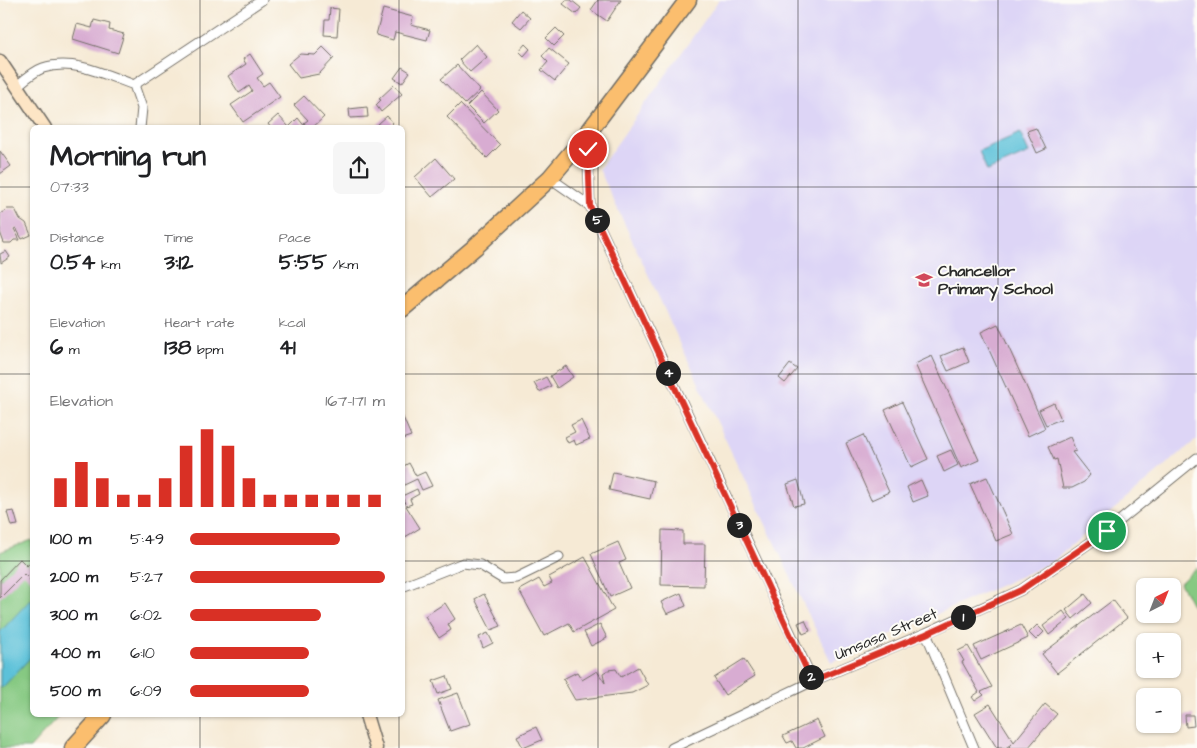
<!DOCTYPE html>
<meta charset="utf-8">
<style>
body{margin:0;font-family:"Architects Daughter",sans-serif;background:#f6f6f6;color:#202124;height:100vh;display:flex;flex-direction:column;font-size:19px;white-space:nowrap}
*{box-sizing:border-box;margin:0}
p{font-size:16px;color:#757577}
.icon{flex:none;width:28px;height:28px;fill:none;stroke:currentColor;stroke-width:2;stroke-linecap:round;stroke-linejoin:round}
.map{position:relative;flex:1;overflow:hidden}
.panel{position:absolute;left:30px;top:125px;width:375px;height:592px;display:flex;flex-direction:column;background:#fff;border-radius:8px;box-shadow:0 1px 4px #0004}
.panel>*{flex:none}
.needle{width:32px;rotate:42deg}
.fabs{position:absolute;left:1136px;top:578px;display:grid;gap:10px}
.fabs a{display:grid;place-items:center;width:45px;height:45px;border-radius:8px;background:#fff;box-shadow:0 1px 4px #0004;font-size:25px}
.pin{position:absolute;display:grid;place-items:center;width:42px;height:42px;color:#fff;margin:-21px;border:2px solid #fff;border-radius:50%;box-shadow:0 1px 5px #0007}
.km{position:absolute;width:25px;height:25px;margin:-12px;border-radius:50%;background:#222;color:#fff;font-size:14px;line-height:25px;text-align:center}
.round{display:grid;place-items:center;flex:none;width:52px;height:52px;border-radius:8px;background:#f6f6f6}
.summary{display:flex;align-items:center;justify-content:space-between;height:85px;padding:0 20px}
h1{font-size:28px;font-weight:700;line-height:38px}
.stats{display:grid;grid-template-columns:repeat(3,1fr);gap:8px;height:85px;padding:5px 20px}
.stats div{display:grid;align-content:center}
.stats b{font-size:21px;font-weight:700}
.stats small{font-size:14px;font-weight:400}
.stats p{font-size:14px}
.chart{height:140px;padding:10px 20px}
.chart p{display:flex;justify-content:space-between}
.chart svg{width:100%;height:90px;margin-top:5px;stroke:#d93025;stroke-width:6}
ul{padding:0 20px;list-style:none;font-size:16px}
li{display:grid;grid-template-columns:80px 60px 1fr;align-items:center;height:38px}
li i{height:12px;border-radius:6px;background:#d93025}
.map>svg:first-child{display:block}
</style>
<div class="map">
<svg width="1197" height="748" viewBox="0 0 1197 748">
<rect width="100%" height="100%" fill="#fdfcf7"/>
<filter id="ink" filterUnits="userSpaceOnUse"><feTurbulence type="fractalNoise" baseFrequency=".02" numOctaves="2"/><feDisplacementMap in="SourceGraphic" scale="10" xChannelSelector="R" yChannelSelector="G"/><feConvolveMatrix kernelMatrix="1 2 1 2 8 2 1 2 1" color-interpolation-filters="sRGB"/></filter>
<filter id="wash" filterUnits="userSpaceOnUse"><feTurbulence type="fractalNoise" baseFrequency=".0096" numOctaves="4" result="noise"/><feDisplacementMap in="SourceGraphic" scale="20" xChannelSelector="R" yChannelSelector="G"/><feGaussianBlur stdDeviation="1.12" result="paint"/><feColorMatrix in="noise" values="0 0 0 0 0 0 0 0 0 0 0 0 0 0 0 0 0 1.4 0 .05"/><feComposite in="paint" operator="in"/></filter>
<g filter="url(#wash)">
<rect width="100%" height="100%" fill="#f6ead5"/>
<path fill="#ddd5f6" d="M719,0h478v439l-145,123 -221,100 -129,-272 -103,-221z"/>
<path fill="#86c982" stroke="#587a56" d="M32,540v175h28l-30,33h-30v-196z
M1197,567v47l-17,-31z"/>
<path fill="#5bc1d9" stroke="#437682" d="M1020,133l9,20 -42,18 -8,-20z
M31,599l1,2v55l-30,32 -2,-1v-55z"/>
<g id="blocks">
<path fill="#d8acd2" d="M566,0h5l10,8 -5,6 -13,-10z
M598,0h23l-14,21 -16,-11z
M330,8l9,1 -2,27 -13,-1 1,-15h4z
M383,9l30,8 -2,8 19,5 -3,10 -32,-8 -2,8 -17,-5z
M521,10l9,8 -9,10 -9,-7z
M94,20l16,4 -1,6 15,4 -6,19 -45,-14 4,-15 15,4z
M556,28l8,8 -10,10 -8,-8z
M476,44l11,13 -17,15 -11,-12z
M525,44l5,5 -6,7 -5,-5z
M323,47l11,11 -15,16 -20,4 -11,-14 12,-10 15,1z
M549,48l20,16 -14,17 -14,-11 7,-8 -6,-6z
M250,54l13,20 -6,4 6,8 6,-4 11,15 -37,25 -12,-17 21,-14 -3,-5 -10,7 -11,-17 18,-12 -3,-5z
M457,65l23,25 -15,14 -24,-25z
M402,67l8,5 -8,11 -8,-5z
M394,85l8,9 -21,18 -5,-7 5,-5 -2,-1z
M481,92l17,18 -14,13 -17,-17z
M304,96l20,21 -12,11h-4l-4,-5 4,-3 -14,-15z
M460,104l40,41 -13,13 -40,-41z
M367,107l1,10 -18,1 -1,-9z
M278,115l11,12 9,-9 8,10h-35l-3,-4z
M387,116l6,7 -5,5h-7l-3,-4z
M1036,128l10,21 -9,4 -10,-22z
M0,151l11,15 -11,8z
M436,158l18,21 -22,18 -17,-20z
M7,209h8l5,10 6,4 5,12 -9,4 -6,-11 -2,1 6,11h-6l-3,3h-7l-4,-11v-18z
M6,251l4,6 -9,6 -1,-9z
M998,324l47,104 -17,8 -47,-104z
M963,347l6,15 -21,9 -7,-15z
M932,356l47,104 -18,8 -46,-104z
M790,364l7,5 -12,14 -6,-5z
M566,366l7,11 -16,11 -7,-12z
M546,377l5,9 -12,6 -5,-9z
M902,402l26,57 -17,8 -26,-57z
M1054,403l7,16 -15,6 -7,-15z
M402,415l9,21 -9,3z
M581,420l9,19 -14,6 -2,-5 -6,3 -3,-6 10,-5 -4,-7z
M863,435l26,57 -18,8 -25,-57z
M1070,437l6,14 -4,1 18,23 -6,7 -12,6h-9l-6,-29 -3,1 -6,-13z
M951,450l7,15 -14,7 -7,-16z
M409,463l7,13 9,-4 7,14 -10,4 -5,-11 -15,7v-19z
M613,472l41,9 -4,18 -41,-9z
M987,477l26,57 -17,7 -26,-57z
M798,480l6,24 -10,2 -7,-22z
M921,480l7,16 -15,6 -6,-15z
M417,489l2,5 -9,5 2,5 -6,2 14,22 -18,11v-33l3,-2 -3,-8z
M14,511l4,14 -7,1 -4,-14z
M662,530l21,1v13h22l-1,42 -43,-1z
M618,542l8,18 -7,3 11,25 -20,9 -19,-43z
M585,557l29,53 -40,22 -5,-9 -25,13 -25,-46 20,-11 5,8 8,-4 -3,-6z
M20,559l7,7 5,-6v19l-1,2 -7,-7 -24,24v-18z
M681,593l5,13 -19,8 -6,-12z
M484,594l17,32 -10,4 -16,-31z
M1085,594l7,9 -19,16 -7,-9z
M1113,600l14,18 -70,55 -15,-19z
M445,603l10,16 -7,5 3,6 -12,8 -14,-22z
M1063,611l6,8 -20,16 -6,-9z
M805,620l5,11 -7,3 -5,-11z
M600,624l7,14 -16,8 -7,-14z
M1021,625l7,13 -47,22 -7,-14z
M1037,625l7,7 -8,8 -7,-7z
M488,633l5,10 -10,5 -4,-11z
M968,646l24,41 -11,5 3,3 -9,6 -3,-4 7,-5 -17,-30 2,-1 -6,-10z
M744,659l11,17 -30,19 -11,-17z
M638,667l10,18 -16,8 -57,7 -12,-21 14,-7 5,8 15,-9 8,12 -2,-10 5,-3 8,-1 5,8z
M447,676l5,13 -14,5 -5,-13z
M458,693l12,31 -20,7 -12,-31z
M990,704l24,38 31,-38 12,10 -29,34h-20l4,-4 -7,4h-8l-22,-35z
M1185,715h8l1,11 -8,1z
M817,720l8,17 -22,11h-7l-4,-7 -5,2 -4,-7z
M536,727l6,13 -19,8 -6,-12z"/>
</g>
</g>
<g filter="url(#ink)">
<use href="#blocks" fill-opacity="0" stroke="#726e66" stroke-width="1"/>
<g fill="none" stroke-linecap="round" stroke-linejoin="round">
<g stroke="#726e66" stroke-width="11">
<path id="street" d="M134,85l128,-85
M17,86c7,-6 17,-15 26,-18 31,-10 63,7 91,17l8,23 -2,20
M587,136l3,70 223,475
M550,178l40,28
M402,587l61,-24 17,2 23,14 13,-1 43,-21
M926,633l48,115
M672,748l141,-67 113,-48 95,-43 86,-59 90,-73"/>
</g>
<g stroke="#726e66" stroke-width="15">
<path id="secondary" d="M0,61l45,67
M366,715l10,33"/>
</g>
<g stroke="#726e66" stroke-width="19">
<path id="highway" d="M402,309l73,-62 75,-69 37,-44 101,-134
M73,748l30,-33"/>
</g>
<use href="#street" stroke="#fff" stroke-width="9"/>
<use href="#secondary" stroke="#fde5c5" stroke-width="12"/>
<use href="#highway" stroke="#fbbe6e" stroke-width="16"/>
</g>
</g>
<g fill="none" stroke-linecap="round" stroke-linejoin="round" filter="url(#ink)">
<g stroke="#fff" stroke-width="10">
<path id="route" d="M588,149l2,57 222,475 114,-47 95,-44 86,-59"/>
</g>
<use href="#route" stroke="#d93025" stroke-width="6"/>
</g>
<path fill="none" stroke="#2b2b2b" stroke-width="1" stroke-opacity="0.55" d="M200,0v128M399,0v128M598,0v748M798,0v748M998,0v748M0,187h32M402,187h795M0,374h32M402,374h795M0,561h32M402,561h795M200,715v33M399,715v33"/>
<defs>
<g id="school-bare" transform="scale(1.35)"><path d="M0-5L7-2L0 1L-7-2ZM-4 1L0 2.5L4 1V4Q0 6-4 4Z" fill="#d1495b" stroke="#fdfcf7" stroke-width="2.5" paint-order="stroke"/></g>
</defs>
<g fill-rule="evenodd">
<use href="#school-bare" x="924" y="280"/>
</g>
<g text-anchor="middle" dominant-baseline="central" stroke-width="4" stroke-linejoin="round" paint-order="stroke">
<g font-size="16" font-weight="bold" fill="#2b2b2b" stroke="#fdfcf7" text-anchor="start">
<text x="938" y="271">Chancellor<tspan x="938" dy="18">Primary School</tspan></text>
</g>
<g font-size="16" fill="#2b2b2b" stroke="#fdfcf7">
<text transform="translate(886 634) rotate(-23)">Umsasa Street</text>
</g>
</g>
</svg>
<div class="fabs">
<a><svg class="needle" viewBox="-14 -14 28 28"><path d="M0-13l5 13h-10z" fill="#e53935"/><path d="M0 13l5-13h-10z" fill="#757577"/></svg></a>
<a>+</a>
<a>−</a>
</div>
<div class="pin" style="left:1107px;top:531px;background:#1e9e55"><svg class="icon" aria-label="arrive" viewBox="0 0 24 24"><path d="M6 21V4h12l-3 4 3 4H6"/></svg></div>
<div class="pin" style="left:588px;top:149px;background:#d93025"><svg class="icon" aria-label="check" viewBox="0 0 24 24"><path d="M5 12l5 5 9-10"/></svg></div>
<b class="km" style="left:963px;top:617px">1</b>
<b class="km" style="left:811px;top:677px">2</b>
<b class="km" style="left:739px;top:525px">3</b>
<b class="km" style="left:668px;top:373px">4</b>
<b class="km" style="left:597px;top:220px">5</b>
<section class="panel">
<div class="summary"><div><h1>Morning run</h1><p>07:33</p></div><a class="round"><svg class="icon" aria-label="share" viewBox="0 0 24 24"><path d="M12 15V3M7 8l5-5 5 5M5 13v7h14v-7"/></svg></a></div>
<div class="stats">
<div><p>Distance</p><b>0.54<small> km</small></b></div>
<div><p>Time</p><b>3:12</b></div>
<div><p>Pace</p><b>5:55<small> /km</small></b></div>
</div>
<div class="stats">
<div><p>Elevation</p><b>6<small> m</small></b></div>
<div><p>Heart rate</p><b>138<small> bpm</small></b></div>
<div><p>kcal</p><b>41</b></div>
</div>
<div class="chart"><p><span>Elevation</span>167–171 m</p>
<svg viewBox="0 0 160 44" preserveAspectRatio="none"><path d="M5 44V30M15 44V22M25 44V30M35 44V38M45 44V38M55 44V30M65 44V14M75 44V6M85 44V14M95 44V30M105 44V38M115 44V38M125 44V38M135 44V38M145 44V38M155 44V38"/></svg>
</div>
<ul>
<li><b>100 m</b>5:49<i style="width:77%"></i></li>
<li><b>200 m</b>5:27<i style="width:100%"></i></li>
<li><b>300 m</b>6:02<i style="width:67%"></i></li>
<li><b>400 m</b>6:10<i style="width:61%"></i></li>
<li><b>500 m</b>6:09<i style="width:61%"></i></li>
</ul>
</section>
</div>
